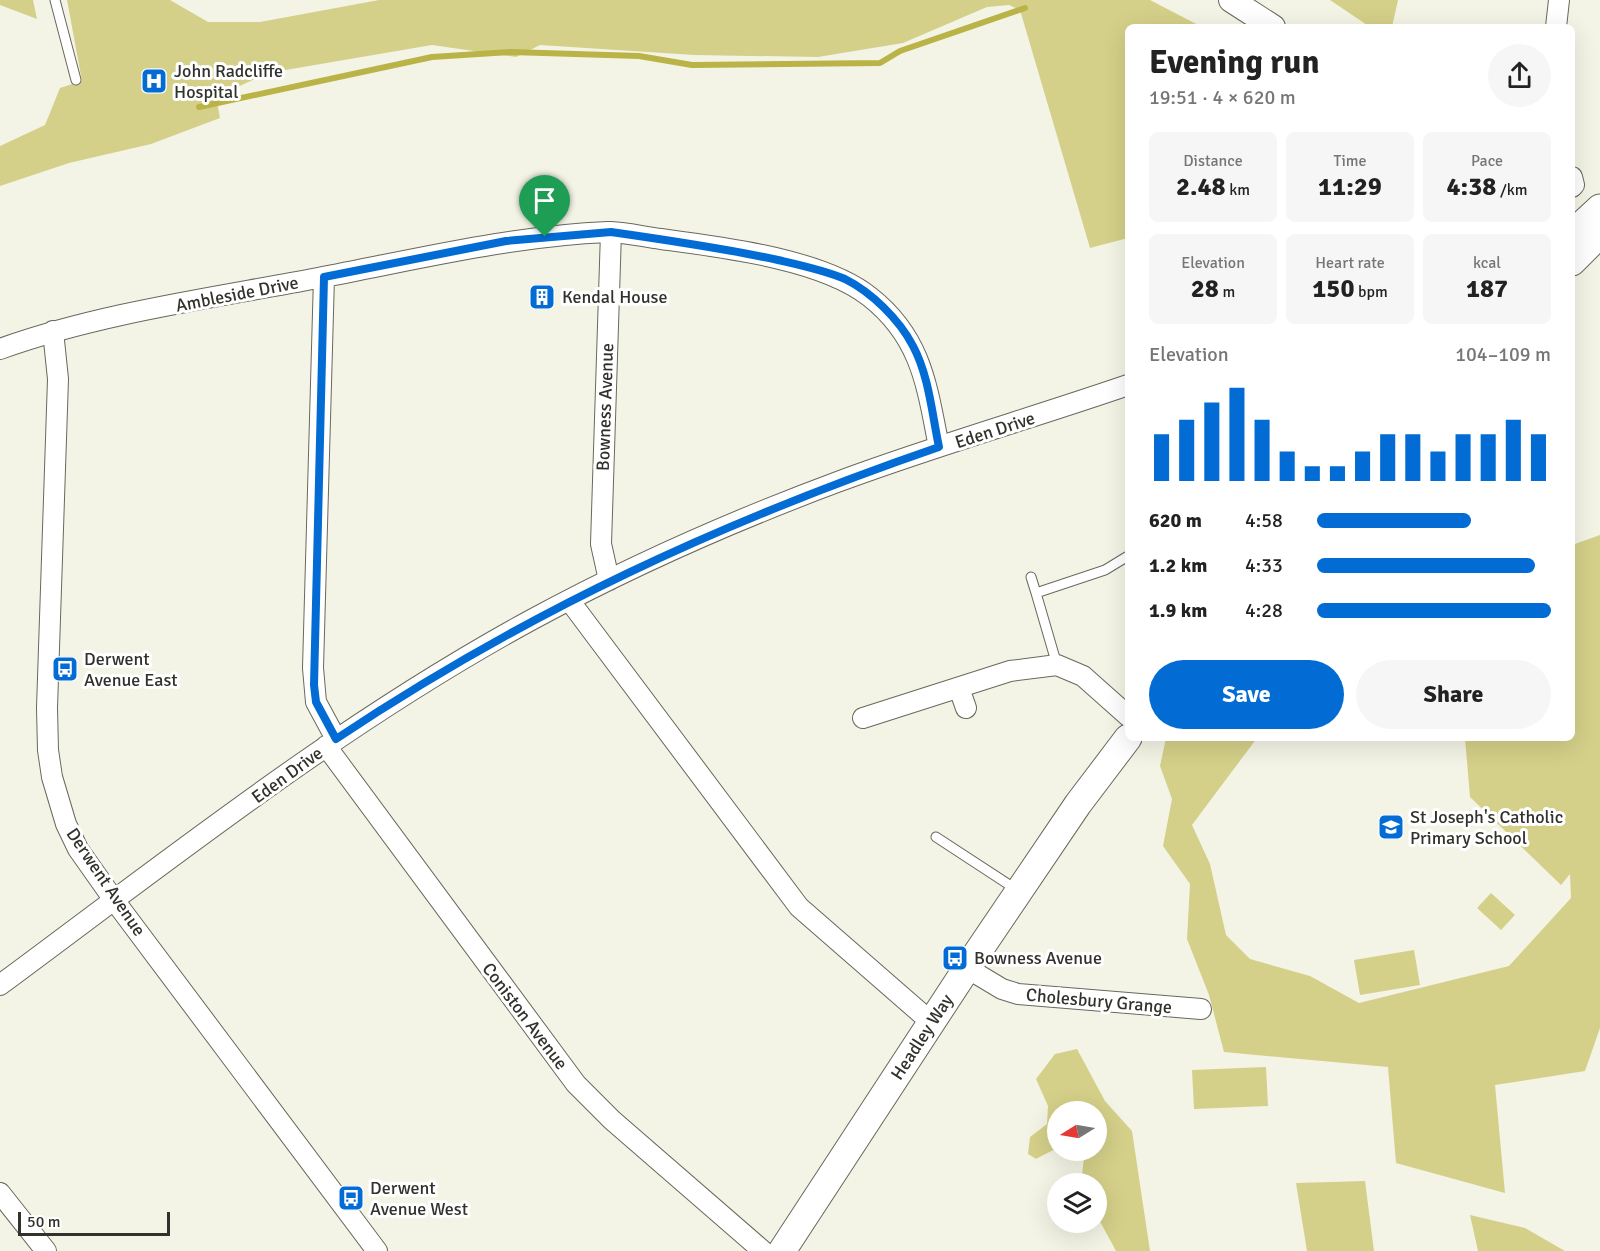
<!DOCTYPE html>
<meta charset="utf-8">
<style>
body{margin:0;font-family:Signika,sans-serif;background:#f6f6f6;color:#222;height:100vh;display:flex;flex-direction:column;font-size:22px;white-space:nowrap}
*{box-sizing:border-box;margin:0}
p{font-size:20px;color:#767676}
.icon{flex:none;width:33px;height:33px;fill:none;stroke:currentColor;stroke-width:2;stroke-linecap:round;stroke-linejoin:round}
.map{position:relative;flex:1;overflow:hidden}
.drawer{position:absolute;left:1125px;top:24px;width:450px;height:717px;display:flex;flex-direction:column;background:#fff;border-radius:9px;box-shadow:0 6px 24px #0002}
.drawer>*{flex:none}
.needle{width:39px;rotate:259deg}
.buttons{position:absolute;left:1047px;top:1101px;display:grid;gap:12px}
.buttons a{display:grid;place-items:center;width:60px;height:60px;border-radius:50%;background:#fff;box-shadow:0 6px 24px #0002;font-size:30px}
.scale{position:absolute;left:18px;bottom:15px;width:152px;box-sizing:border-box;padding-left:6px;border:3px solid #32322d;border-top:0;font-size:16px;line-height:21px;white-space:nowrap;color:#32322d;-webkit-text-stroke:4px #fff;paint-order:stroke}
.pin{position:absolute;display:grid;place-items:center;width:51px;height:51px;color:#fff;margin:-62px -26px;border-radius:50% 50% 50% 0;rotate:-45deg;box-shadow:0 0 6px #0007}
.pin .icon{rotate:45deg}
.round{display:grid;place-items:center;flex:none;width:63px;height:63px;border-radius:32px;background:#f6f6f6}
.headline{display:flex;align-items:center;justify-content:space-between;height:102px;padding:0 24px}
h1{font-size:33px;font-weight:700;line-height:45px}
.stats{display:grid;grid-template-columns:repeat(3,1fr);gap:9px;height:102px;padding:6px 24px}
.stats div{display:grid;align-content:center;border-radius:9px;background:#f6f6f6;text-align:center}
.stats b{font-size:26px;font-weight:700}
.stats small{font-size:16px;font-weight:400}
.stats p{font-size:16px}
.chart{height:168px;padding:12px 24px}
.chart p{display:flex;justify-content:space-between}
.chart svg{width:100%;height:108px;margin-top:6px;stroke:#036cd4;stroke-width:6}
.cta{display:flex;gap:12px;margin-top:auto;padding:12px 24px}
.cta a{flex:1;height:69px;border-radius:36px;background:#036cd4;color:#fff;font-size:24px;font-weight:700;line-height:69px;text-align:center}
.cta a+a{background:#f6f6f6;color:#222}
ul{padding:0 24px;list-style:none;font-size:20px}
li{display:grid;grid-template-columns:96px 72px 1fr;align-items:center;height:45px}
li i{height:15px;border-radius:8px;background:#036cd4}
.map>svg:first-child{display:block}
</style>
<div class="map">
<svg width="1600" height="1251" viewBox="0 0 1600 1251">
<rect width="100%" height="100%" fill="#f4f4e6"/>
<path fill="#d4d089" d="M0,0h33l4,19 -37,-14z
M67,0h103l38,22h52l119,-22h771l52,27h-74v211l-38,10 -70,-238 -11,-5 -22,2 -84,36 -85,14 -124,-2 -154,-10 -24,12 -84,-12 -164,28 -52,24 4,21 -69,26 -82,19 -69,23v-40l45,-21 15,-37 22,-7z
M1330,0h68l-6,27h-22z
M1600,535v493l-15,43 -90,14 10,108 -109,-30 -8,-96 -164,-15 -15,-57 -22,-56 3,-55 -27,-38 9,-47 -12,-33 6,-28h91l-65,87 18,39 16,71 24,24 60,17 49,27 150,-37 62,-68 -1,-24 -9,11 -91,-88 -5,-59h107v-193z
M1491,893l24,22 -14,15 -24,-22z
M1414,950l6,35 -60,10 -6,-35z
M1077,1049l28,52 27,30 18,120h-34l-19,-35 -1,-32 -15,-1 3,-25 -19,-7 31,-1v-38h-38l-1,36 -21,11 -8,-5 2,-17 17,-13 1,-18 -12,-27 19,-25z
M1266,1067l2,39 -74,3 -2,-39z
M1365,1181l9,70h-67l-11,-68z
M1470,1215l55,13 40,23h-87z"/>
<g fill="none" stroke-linecap="round" stroke-linejoin="round">
<path stroke="#bab347" stroke-width="6" d="M199,107l233,-50 79,-5 128,4 53,9 188,-2 20,-12 125,-43"/>
<g stroke="#68685c" stroke-width="11">
<path id="service" d="M55,0l21,80
M1031,577l5,16
M1057,665l-21,-72 69,-23 23,-14
M936,837l81,53"/>
</g>
<g stroke="#68685c" stroke-width="22">
<path id="minor" d="M1556,27l3,-27
M1572,177l2,8 -2,2
M324,277l-11,391 3,34 20,37
M53,331l5,48 -11,329 1,42 4,27 14,47 12,25 36,51 263,351
M0,349c100,-36 213,-51 318,-71 96,-18 192,-42 290,-46 17,0 36,5 53,7 60,8 162,20 209,58 52,41 57,90 69,150
M609,580l-8,-36 10,-312
M569,600l230,307 132,115
M959,688l7,20
M863,718l147,-47 47,-6 26,11 45,40
M326,746l250,338 36,36 151,131
M967,968l35,21 16,5 183,15
M0,985c173,-128 343,-263 533,-366 98,-53 202,-99 307,-138 94,-35 192,-63 288,-96
M0,1193l46,58"/>
</g>
<g stroke="#68685c" stroke-width="26">
<path id="tertiary" d="M1231,0l42,27"/>
</g>
<g stroke="#68685c" stroke-width="29">
<path id="secondary" d="M1572,234l28,-26
M1572,262l28,-28
M782,1251l185,-283 111,-164 50,-66"/>
</g>
<use href="#service" stroke="#fff" stroke-width="9"/>
<use href="#minor" stroke="#fff" stroke-width="20"/>
<use href="#tertiary" stroke="#fff" stroke-width="24"/>
<use href="#secondary" stroke="#fff" stroke-width="27"/>
</g>
<g fill="none" stroke-linecap="round" stroke-linejoin="round">
<g stroke="#fff" stroke-width="12">
<path id="route" d="M611,232c56,8 112,16 167,28 22,5 46,10 67,19 26,13 54,40 68,67 16,30 19,68 26,101 -218,75 -411,164 -603,292l-20,-37 -2,-17 10,-408 182,-36z"/>
</g>
<use href="#route" stroke="#036cd4" stroke-width="8"/>
</g>
<defs>
<g id="hospital-square" transform="scale(1.35)"><rect x="-9" y="-9" width="18" height="18" rx="4" fill="#036cd4" stroke="#fff"/><path d="M-5-5h3v3.5h4V-5h3V5h-3V1.5h-4V5h-3Z" fill="#fff"/></g>
<g id="building-square" transform="scale(1.35)"><rect x="-9" y="-9" width="18" height="18" rx="4" fill="#036cd4" stroke="#fff"/><path d="M-4-6H4V6H1V3H-1V6H-4ZM-2.5-4.3h1.7v1.8h-1.7ZM.8-4.3h1.7v1.8H.8ZM-2.5-1h1.7V.8h-1.7ZM.8-1h1.7V.8H.8Z" fill="#fff"/></g>
<g id="bus-square" transform="scale(1.35)"><rect x="-9" y="-9" width="18" height="18" rx="4" fill="#036cd4" stroke="#fff"/><path d="M-5-6H5V4H4V6H2V4H-2V6H-4V4H-5ZM-3.5-4V0h7V-4ZM-3.5 1.2v1.5H-2V1.2ZM2 1.2v1.5H3.5V1.2Z" fill="#fff"/></g>
<g id="school-square" transform="scale(1.35)"><rect x="-9" y="-9" width="18" height="18" rx="4" fill="#036cd4" stroke="#fff"/><path d="M0-5L7-2L0 1L-7-2ZM-4 1L0 2.5L4 1V4Q0 6-4 4Z" fill="#fff"/></g>
</defs>
<g fill-rule="evenodd">
<use href="#hospital-square" x="154" y="81"/>
<use href="#building-square" x="542" y="297"/>
<use href="#bus-square" x="65" y="669"/>
<use href="#school-square" x="1391" y="827"/>
<use href="#bus-square" x="955" y="958"/>
<use href="#bus-square" x="351" y="1198"/>
</g>
<g text-anchor="middle" dominant-baseline="central" stroke-width="6" stroke-linejoin="round" paint-order="stroke">
<g font-size="18" fill="#32322d" stroke="#fff" text-anchor="start">
<text x="174" y="71">John Radcliffe<tspan x="174" dy="21">Hospital</tspan></text>
<text x="562" y="297">Kendal House</text>
<text x="84" y="659">Derwent<tspan x="84" dy="21">Avenue East</tspan></text>
<text x="1410" y="817">St Joseph's Catholic<tspan x="1410" dy="21">Primary School</tspan></text>
<text x="974" y="958">Bowness Avenue</text>
<text x="370" y="1188">Derwent<tspan x="370" dy="21">Avenue West</tspan></text>
</g>
<g font-size="18" fill="#32322d" stroke="#fff">
<text transform="translate(237 294) rotate(-11)">Ambleside Drive</text>
<text transform="translate(605 407) rotate(-88)">Bowness Avenue</text>
<text transform="translate(995 430) rotate(-18)">Eden Drive</text>
<text transform="translate(287 775) rotate(-36)">Eden Drive</text>
<text transform="translate(106 882) rotate(56)">Derwent Avenue</text>
<text transform="translate(1099 1001) rotate(5)">Cholesbury Grange</text>
<text transform="translate(525 1016) rotate(53)">Coniston Avenue</text>
<text transform="translate(922 1037) rotate(-57)">Headley Way</text>
</g>
</g>
</svg>
<div class="buttons">
<a><svg class="needle" viewBox="-14 -14 28 28"><path d="M0-13l5 13h-10z" fill="#e53935"/><path d="M0 13l5-13h-10z" fill="#767676"/></svg></a>
<a><svg class="icon" aria-label="layers" viewBox="0 0 24 24"><path d="M12 4l9 5-9 5-9-5zM3 14l9 5 9-5"/></svg></a>
</div>
<div class="scale">50 m</div>
<div class="pin" style="left:545px;top:237px;background:#1e9e55"><svg class="icon" aria-label="arrive" viewBox="0 0 24 24"><path d="M6 21V4h12l-3 4 3 4H6"/></svg></div>
<section class="drawer">
<div class="headline"><div><h1>Evening run</h1><p>19:51 · 4 × 620 m</p></div><a class="round"><svg class="icon" aria-label="share" viewBox="0 0 24 24"><path d="M12 15V3M7 8l5-5 5 5M5 13v7h14v-7"/></svg></a></div>
<div class="stats">
<div><p>Distance</p><b>2.48<small> km</small></b></div>
<div><p>Time</p><b>11:29</b></div>
<div><p>Pace</p><b>4:38<small> /km</small></b></div>
</div>
<div class="stats">
<div><p>Elevation</p><b>28<small> m</small></b></div>
<div><p>Heart rate</p><b>150<small> bpm</small></b></div>
<div><p>kcal</p><b>187</b></div>
</div>
<div class="chart"><p><span>Elevation</span>104–109 m</p>
<svg viewBox="0 0 160 44" preserveAspectRatio="none"><path d="M5 44V25M15 44V19M25 44V12M35 44V6M45 44V19M55 44V32M65 44V38M75 44V38M85 44V32M95 44V25M105 44V25M115 44V32M125 44V25M135 44V25M145 44V19M155 44V25"/></svg>
</div>
<ul>
<li><b>620 m</b>4:58<i style="width:66%"></i></li>
<li><b>1.2 km</b>4:33<i style="width:93%"></i></li>
<li><b>1.9 km</b>4:28<i style="width:100%"></i></li>
</ul>
<div class="cta"><a>Save</a><a>Share</a></div>
</section>
</div>
